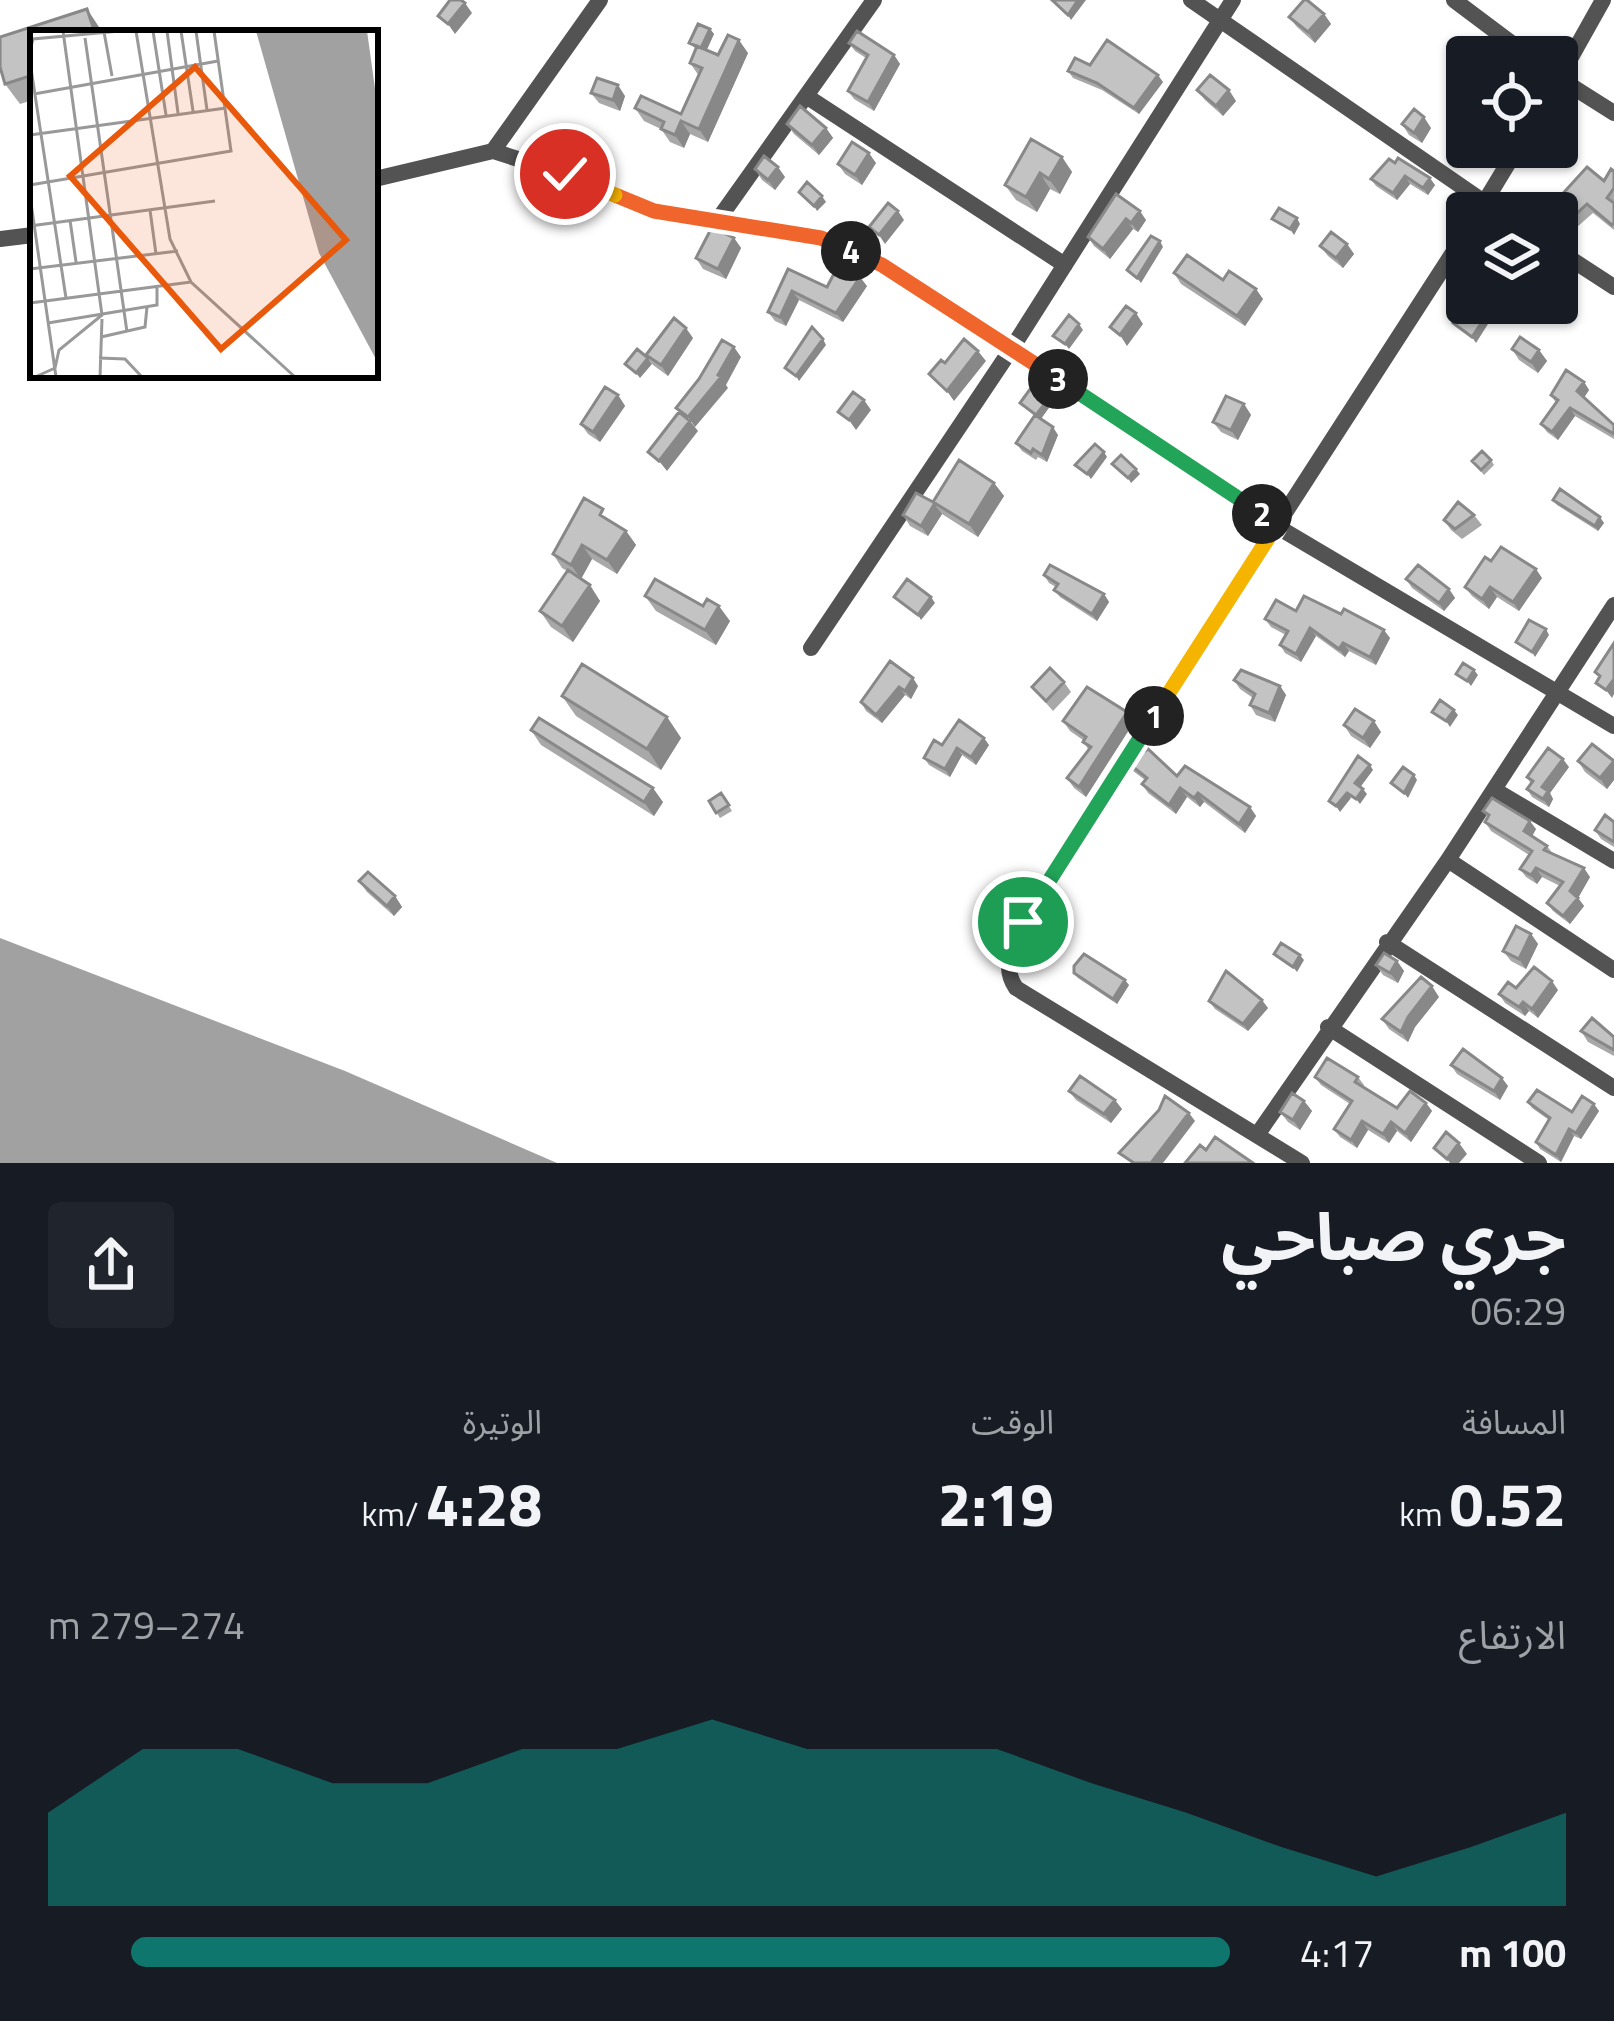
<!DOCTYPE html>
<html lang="ar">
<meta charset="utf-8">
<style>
body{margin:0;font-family:"Titillium Web","Noto Sans Arabic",sans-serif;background:#20242c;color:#f1f3f6;direction:rtl;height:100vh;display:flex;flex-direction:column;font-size:45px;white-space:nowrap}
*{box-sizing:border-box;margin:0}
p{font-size:39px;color:#9ea1a6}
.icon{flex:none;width:66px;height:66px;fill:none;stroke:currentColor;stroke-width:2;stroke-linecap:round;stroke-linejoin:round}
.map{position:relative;height:1163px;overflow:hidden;direction:ltr}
.details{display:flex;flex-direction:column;background:#171b24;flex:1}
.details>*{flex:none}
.fabs{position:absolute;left:1446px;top:36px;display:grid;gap:24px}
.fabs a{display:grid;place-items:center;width:132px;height:132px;border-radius:12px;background:#171b24;box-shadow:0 3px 9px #0004;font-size:60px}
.pin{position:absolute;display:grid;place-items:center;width:102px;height:102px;color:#fff;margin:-51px;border:6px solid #fff;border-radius:50%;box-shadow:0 3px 12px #0007}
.km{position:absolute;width:60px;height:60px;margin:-30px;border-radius:50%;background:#222;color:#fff;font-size:33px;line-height:60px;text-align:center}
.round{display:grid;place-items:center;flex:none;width:126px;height:126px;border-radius:12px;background:#20242c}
.summary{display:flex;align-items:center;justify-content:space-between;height:204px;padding:0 48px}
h1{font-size:66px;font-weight:700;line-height:90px}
.figures{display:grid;grid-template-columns:repeat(3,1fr);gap:18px;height:204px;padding:12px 48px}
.figures div{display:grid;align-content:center}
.figures b{font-size:60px;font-weight:700}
.figures small{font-size:33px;font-weight:400}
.figures p{font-size:33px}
.chart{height:336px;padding:24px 48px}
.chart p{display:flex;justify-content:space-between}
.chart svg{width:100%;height:216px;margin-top:12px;fill:#0f766e;opacity:.7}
ul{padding:0 48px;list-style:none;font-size:39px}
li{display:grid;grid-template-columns:192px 144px 1fr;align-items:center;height:90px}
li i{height:30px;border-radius:15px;background:#0f766e}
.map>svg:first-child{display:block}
</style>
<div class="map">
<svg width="1614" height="1163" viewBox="0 0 1614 1163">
<rect width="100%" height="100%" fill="#fff"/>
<path fill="#a1a1a1" d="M0,938l345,133 212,92h-557z"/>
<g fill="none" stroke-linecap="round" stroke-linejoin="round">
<path stroke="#535353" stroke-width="16" d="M1191,0l309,213
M1454,0l76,57
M1557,77l57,36
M1557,82l46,-82
M806,96l259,169
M493,151l107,-151
M375,179l118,-28 72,23 89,37 61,13 106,13 61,28 394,261 338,200
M1478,213l40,-66
M715,224l159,-224
M0,239l33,-4
M1557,250l57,37
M811,648l201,-300 221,-348
M1495,790l119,71
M1448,860l166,110
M1387,942l227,146
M1328,1027l211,136
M1257,1135l191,-275 166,-255
M1302,1163l-286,-175c-20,-28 7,-67 22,-93l429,-664"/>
</g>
<path fill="#a8a8a8" d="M87,9l15,24h-69v67l-13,4 -15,-20 -5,-17v-30z
M1324,14l7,10 -16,19 -18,-16 -8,-10z
M710,29l4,5 -8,16 12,5 30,-2 -40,89 -18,-8 -6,14 -14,-6 -9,-13 -17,-8 -9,-13 46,6 18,-38 -9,-13 6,-14 -7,-6z
M849,43l45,12 6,9 -26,47 -20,-12 -6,-8 18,-33 -11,-7z
M1090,65l73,17 -24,32 -37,-24 -29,-12 -5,-7z
M1197,90l39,11 -13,15 -18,-16z
M591,93l34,3 -5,15 -21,-8z
M787,124l39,4 7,10 -14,17 -25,-21z
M1402,124l29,4 -9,15 -13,-8z
M1062,157l10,15 -12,22 -10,-5 -13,23 -21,-12 -11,-15z
M1389,159l46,26 -7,10 -18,-11 -13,16 -21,-14 -5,-7z
M876,163l-14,22 -17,-11 -7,-10z
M755,169l30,8 -10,13 -13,-10z
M1614,171v59l-21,-17 -25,22 -11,-10v-12l47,-32z
M1116,194l30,26 -8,12 -5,-3 -23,30 -16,-13 -6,-9z
M734,238l7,10 -15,31 -23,-10 -7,-11z
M1347,244l7,10 -11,14 -15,-12 -8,-10z
M788,269l39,18 40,-1 -24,36 -44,-22 -13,26 -11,-5 -7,-9z
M1174,273l49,7 40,19 -18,27 -64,-42z
M693,338l-25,38 -15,-11 -7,-10z
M1512,349l27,1 8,11 -9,12 -19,-13z
M1584,382l5,8 -5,8 30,27v14l-39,-23 -17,24 -11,-8 -6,-8 15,-21 -5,-8z
M618,395l7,11 -25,36 -12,-8 -7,-10z
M1053,402l-12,17 17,16 -11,27 -9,-5 -2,3 -14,-9 -6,-8 19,-27 -15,-13z
M1244,404l7,11 -13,25 -17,-8 -8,-10z
M1491,460l3,5 -10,10 -12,-14z
M994,483l10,13 -26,41 -36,-23 -14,22 -18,-10 -7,-11z
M1553,500l51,23 -6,8 -41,-26z
M1474,515l8,10 -20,14 -11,-9 -7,-10z
M613,523l13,8 10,14 -19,29 -25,-15 -11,20 19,22 -27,41 -22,-15 -11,-16 27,-40 -5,-3 -9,-14z
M1491,561l51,17 -23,33 -22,-14 -8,12 -17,-13 -7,-9z
M1044,575l60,19 5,8 -12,19 -37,-24 -6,-7 2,-3 -7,-4z
M1406,579l43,10 6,9 -11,13 -32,-23z
M645,596l85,25 -14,24 -60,-34z
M1296,611l94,27 -14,27 -27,-14 -4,6 -29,-21 -15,26 -16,-9 -5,-8 6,-10 -15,-8 -6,-8z
M890,661l28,25 -7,13 -6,-4 -23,28 -16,-12 -5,-9z
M1234,680l46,6 6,9 -11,27 -19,-7 -6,-10 3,-7 -13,-9z
M1064,682l7,10 -18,19 -21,-24z
M562,696l105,21 14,21 -20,32 -85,-54z
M1063,721l71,1 -48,75 -12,-9 -7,-10 22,-27 -6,-11 -13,-9z
M1344,725l37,7 -11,16 -19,-12z
M531,730l132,72 -9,14 -113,-71z
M942,745h47l-13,20 -14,-10 -12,22 -21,-12 -5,-7z
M1578,761l36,1v18l-7,9 -22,-17z
M1127,762l50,14 73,31 6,9 -11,17 -41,-31 -4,5 -13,-10 -11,17 -28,-21 -6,-9 3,-4 -12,-9z
M1569,767l-19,26 3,6 -4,8 -17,-10 -5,-8 4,-5 -4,-7z
M721,793l11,18 -12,7 -11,-17z
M1483,811l53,18 -4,7 15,10 6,8 37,23 -12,21 6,8 -14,18 -17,-13 -6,-8 13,-17 -18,-9 -5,7 -11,-7 -6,-8 9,-14 -38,-24 -6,-9 3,-4z
M1614,822v25l-13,-8 -6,-9z
M359,881l36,15 7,11 -8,9 -27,-24z
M1059,923l7,10 -11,20 -26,-15 -7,-10z
M1531,934l7,10 -12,25 -15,-8 -8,-10z
M1397,961l7,10 -6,12 -15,-8 -7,-10z
M1074,973l55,12 -12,19 -39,-26z
M1516,988l42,2 -20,28 -9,-7 -4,5 -20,-13 -6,-9z
M1439,997l-24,30 -7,15 -19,-13 -7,-10z
M1209,1001l59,7 -20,23 -33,-22z
M1581,1031l33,6v19l-26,-14z
M1451,1065l57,21 -8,14 -43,-26z
M1315,1077h43l6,8 -1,2 34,21 29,-5 6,8 -21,31 -14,-11 -8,12 -21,-13 -11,18 -17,-11 -6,-8 16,-25 -29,-19z
M1069,1091l53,18 -11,14 -35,-23z
M1304,1101l8,10 -12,19 -12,-8 -8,-10z
M1528,1102l44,10 27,-1 -18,28 -7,-3 -13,26 -21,-13 -4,-7 13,-22 -17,-12z"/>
<path fill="#888" d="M1078,0h8l-15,20 -3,-5z
M465,3l7,10 -17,21 -7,-10z
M87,9l14,21 1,3h-7z
M1324,14l7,10 -16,19 -7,-11z
M710,29l4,5 -9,20 -4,-6z
M739,40l9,13 -40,89 -9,-13z
M894,55l6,9 -26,47 -6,-9z
M1158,75l5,7 -24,32 -5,-6z
M618,85l7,11 -5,15 -7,-11z
M1229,90l7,11 -13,15 -7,-10z
M1424,117l7,11 -9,15 -8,-10z
M681,121l9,13 -6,14 -9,-13z
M826,128l7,10 -14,17 -7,-10z
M869,153l7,10 -14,22 -7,-10z
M1062,157l10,15 -12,22 -11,-15z
M778,167l7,10 -10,13 -7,-10z
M1040,173l10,16 -13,23 -11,-15z
M1405,176l5,8 -13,16 -4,-7z
M1430,178l5,7 -7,10 -5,-7z
M822,196l4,6 -9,9 -3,-5z
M898,211l6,9 -19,24 -6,-9z
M1140,211l6,9 -8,12 -7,-9z
M1297,218l3,6 -6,11 -4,-6z
M1126,219l7,10 -23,30 -7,-10z
M734,238l7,10 -15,31 -8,-10z
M1160,241l3,6 -22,36 -4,-5z
M1347,244l7,10 -11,14 -7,-10z
M860,277l7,9 -24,36 -7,-9z
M1256,289l7,10 -18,27 -8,-10z
M792,291l7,9 -13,26 -6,-9z
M1136,313l7,11 -16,22 -7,-11z
M1484,319l4,5 -12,19 -4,-6z
M1079,324l4,6 -14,19 -4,-5z
M686,328l7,10 -25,38 -7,-11z
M823,339l3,6 -27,36 -3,-5z
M734,347l7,10 -15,28 2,3 -33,39 -7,-10 30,-42z
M1539,350l8,11 -9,12 -7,-11z
M978,351l8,10 -32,40 -7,-10z
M648,358l4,6 -12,14 -4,-5z
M1584,382l5,8 -7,10 -5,-9z
M618,395l7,11 -25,36 -7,-10z
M1050,397l3,5 -13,18 -4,-5z
M864,400l7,10 -15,20 -7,-10z
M1244,404l7,11 -13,25 -7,-10z
M1570,408l5,8 -17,24 -6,-8z
M690,421l8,10 -31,40 -8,-10z
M1053,427l5,8 -11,27 -5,-7z
M1104,452l3,5 -16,22 -4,-5z
M1136,469l4,5 -9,9 -3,-5z
M994,483l10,13 -26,41 -9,-13z
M934,504l8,10 -14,22 -7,-10z
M1600,517l4,6 -6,8 -3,-5z
M626,531l10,14 -19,29 -10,-14z
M582,545l10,14 -11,20 -10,-14z
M1536,569l6,9 -23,33 -6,-9z
M590,585l10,16 -27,41 -11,-16z
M1490,587l7,10 -8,12 -7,-10z
M1449,589l6,9 -11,13 -5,-8z
M1104,594l5,8 -12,19 -5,-7z
M931,597l4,6 -14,17 -3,-5z
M719,606l11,15 -14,24 -11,-15z
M1310,628l6,8 -15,26 -5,-8z
M1546,629l3,6 -14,22 -3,-5z
M1384,630l6,8 -14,27 -6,-8z
M1343,643l6,8 -4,6 -6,-8z
M1474,670l4,5 -7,11 -4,-5z
M913,678l5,8 -7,13 -6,-8z
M1614,679v15l-2,4 -6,-8z
M1280,686l6,9 -11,27 -6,-9z
M899,687l6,8 -23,28 -6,-8z
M1454,710l4,5 -8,12 -4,-6z
M1127,712l7,10 -48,75 -7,-10z
M667,717l14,21 -20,32 -14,-21z
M1374,721l7,11 -11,16 -7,-10z
M984,738l5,7 -13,20 -5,-8z
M957,748l5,7 -12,22 -5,-8z
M1563,759l6,8 -19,26 3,6 -4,8 -6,-8 -1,-12z
M1614,761v19l-7,9 -7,-11z
M1370,765l3,5 -14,19 -4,-6z
M1414,775l3,5 -9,18 -4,-5z
M653,788l10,14 -9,14 -10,-14z
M1180,788l7,9 -11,17 -7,-9z
M1363,789l4,5 -7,10 -4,-5z
M1198,793l6,9 -4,5 -6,-9z
M1347,793l4,5 -11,14 -4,-6z
M1250,807l6,9 -11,17 -6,-9z
M1530,821l6,8 -6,11 -6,-9z
M1536,868l6,9 -5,7 -6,-9z
M1584,868l6,9 -12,21 6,8 -14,18 -7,-8 7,-25z
M395,896l7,11 -8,9 -7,-10z
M1059,923l7,10 -11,20 -7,-11z
M1531,934l7,10 -12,25 -7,-10z
M1300,955l4,5 -7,12 -4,-5z
M1397,961l7,10 -6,12 -8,-10z
M1125,980l4,5 -12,19 -4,-5z
M1552,981l6,9 -20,28 -6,-9z
M1432,986l7,11 -24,30 -7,15 -7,-10 7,-15z
M1262,1000l6,8 -20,23 -5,-7z
M1523,1002l6,9 -4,5 -6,-9z
M1502,1078l6,8 -8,14 -6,-9z
M1115,1100l7,9 -11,14 -7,-9z
M1304,1101l8,10 -12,19 -7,-10z
M1426,1103l6,8 -21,31 -6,-9z
M1594,1104l5,7 -18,28 -5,-6z
M1189,1113l6,8 -32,42h-12z
M1362,1121l6,9 -11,18 -6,-8z
M1391,1122l6,9 -8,12 -6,-9z
M1569,1129l5,7 -13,26 -5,-7z
M1459,1143l8,11 -8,9h-9l-3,-4z"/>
<path fill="#c3c3c3" stroke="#888" stroke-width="3" d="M450,0h11l4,3 -17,21 -10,-8z
M1052,0h26l-10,15z
M1304,0h3l17,14 -16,18 -19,-15z
M87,9l8,24h-62v42l-28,9 -5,-17v-30z
M698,24l12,5 -9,19 -12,-5z
M857,31l37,24 -26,47 -20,-11 20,-36 -19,-12z
M728,35l11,5 -40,89 -18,-8 -6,14 -14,-6 3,-7 -29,-14 6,-12 40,18 21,-46 -12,-5 7,-17 21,9z
M1107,40l51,35 -24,33 -37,-25 -29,-12 7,-13 15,7z
M1210,75l19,15 -13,16 -19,-16z
M597,78l21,7 -5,15 -22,-7z
M800,106l26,22 -14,17 -25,-21z
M1414,109l10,8 -10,16 -12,-9z
M1031,139l31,18 -13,22 -9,-6 -14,24 -21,-12z
M852,142l17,11 -14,22 -17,-11z
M764,156l14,11 -10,13 -13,-11z
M1398,158l32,20 -7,10 -18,-12 -12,17 -22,-14 18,-20 6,4z
M1587,167l17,14 7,-12 3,2v17l-7,10 7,5v20l-2,2 -25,-21 -25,23 -5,-5v-9l-11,-1z
M807,182l15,14 -8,10 -15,-14z
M1116,194l24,17 -9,12 -5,-4 -23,30 -15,-12z
M888,203l10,8 -19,24 -10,-8z
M1279,208l18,10 -7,11 -18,-10z
M712,227l22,11 -16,31 -22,-11z
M1331,232l16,12 -11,14 -16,-12z
M1151,236l9,5 -23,37 -10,-8z
M1187,255l36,25 6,-9 27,18 -19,27 -63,-43z
M838,266l22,11 -24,36 -44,-22 -12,26 -12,-5 20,-43 39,18z
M1126,306l10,7 -16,22 -10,-8z
M1465,307l19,12 -12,18 -19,-14z
M1069,315l10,9 -14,20 -12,-8z
M674,318l12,10 -25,37 -15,-10z
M812,327l11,12 -27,37 -11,-8z
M1520,337l19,13 -8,12 -19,-13z
M964,339l14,12 -31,40 -18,-17 12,-14 4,3z
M722,340l12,7 -16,28 3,2 -33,40 -12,-9 23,-29z
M637,349l11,9 -12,15 -11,-9z
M1566,370l18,12 -7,9 37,34v9l-44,-26 -18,24 -11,-8 17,-24 -7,-5z
M1033,385l17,12 -14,18 -16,-12z
M605,387l13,8 -25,37 -12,-8z
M853,392l11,8 -15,20 -11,-8z
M1226,396l18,8 -13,26 -18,-8z
M679,412l11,9 -31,40 -11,-9z
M1035,415l18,12 -11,28 -9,-6 -2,4 -15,-10z
M1095,444l9,8 -17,22 -12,-9z
M1482,451l9,9 -10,10 -9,-9z
M1121,455l15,14 -8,9 -16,-14z
M959,460l35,23 -25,41 -36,-22z
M1560,489l40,28 -5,9 -42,-26z
M916,493l19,10 -14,23 -18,-11z
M584,498l19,11 -3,6 26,16 -19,29 -25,-15 -11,20 -18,-11z
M1458,502l16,13 -19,14 -11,-9z
M1501,547l35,22 -23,33 -23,-15 -8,12 -17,-12 20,-30 6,4z
M1050,565l54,29 -12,20 -38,-24 4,-6 -14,-9z
M1418,565l31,24 -10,14 -33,-24z
M568,570l22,15 -28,41 -22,-15z
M655,579l48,27 4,-7 12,7 -14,24 -60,-34z
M907,579l24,18 -13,18 -24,-18z
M1304,596l37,18 3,-5 40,21 -14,27 -27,-14 -4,6 -29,-21 -14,26 -16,-9 8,-14 -23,-12 11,-19 20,11z
M1529,620l17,9 -14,23 -16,-10z
M1614,643v36l-8,11 -10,-7 4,-7 -5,-4z
M890,661l23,17 -8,13 -6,-4 -23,28 -15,-13z
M1463,663l11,7 -7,11 -11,-7z
M582,664l85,53 -20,32 -85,-53z
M1050,668l14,14 -18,19 -14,-14z
M1241,670l39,16 -11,27 -19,-8 5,-11 -21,-14z
M1087,687l40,25 -48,75 -12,-9 24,-31 -8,-5 3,-5 -23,-16z
M1440,700l14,10 -8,11 -14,-9z
M1355,709l19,12 -11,17 -19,-13z
M539,718l114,70 -9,14 -113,-72z
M959,720l25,18 -13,19 -14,-9 -12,21 -21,-11 10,-18 8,5z
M1592,744l22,17 -14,17 -22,-17z
M1138,745l7,6 3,-2 29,27 8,-10 65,41 -11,17 -41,-31 -4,5 -14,-10 -11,17 -27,-21 5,-6 -20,-16z
M1548,748l15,11 -21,28 6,4 -5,8 -16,-10 6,-8 -6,-4z
M1358,756l12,9 -15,18 8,6 -7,10 -9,-6 -11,13 -7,-5z
M1403,767l11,8 -10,18 -13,-10z
M721,793l8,12 -13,8 -7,-12z
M1492,798l38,23 -6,10 23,15 -3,4 40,18 -14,23 8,7 -15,18 -16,-13 16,-21 -27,-14 -5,7 -11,-6 12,-18 -47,-29 4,-7 -6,-4z
M1605,815l9,7v20l-19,-12z
M368,872l27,24 -8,10 -28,-25z
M1032,908l27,15 -11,19 -26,-14z
M1516,926l15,8 -12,25 -16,-8z
M1281,943l19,12 -7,12 -19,-13z
M1384,953l13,8 -7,12 -14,-8z
M1084,954l41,26 -12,19 -39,-26v-7z
M1534,967l18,14 -20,28 -9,-7 -4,5 -20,-13 9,-12 8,6z
M1226,971l36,29 -19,24 -34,-23z
M1421,977l11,9 -24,31 -7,15 -19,-13z
M1592,1018l22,19v13l-33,-19z
M1463,1049l39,29 -8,13 -43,-26z
M1327,1058l31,19 -3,5 42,26 13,-17 16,12 -21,30 -14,-11 -8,12 -21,-13 -11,19 -17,-11 18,-28 -37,-24z
M1080,1076l35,24 -11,14 -35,-23z
M1537,1090l35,22 10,-16 12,8 -18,29 -7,-4 -13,26 -20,-13 14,-24 -22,-16z
M1292,1093l12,8 -11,19 -13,-8z
M1165,1096l24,17 -38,50h-17l-15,-10 40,-43z
M1446,1132l13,11 -12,16 -13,-11z
M1215,1137l38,26h-68l15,-18 6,5z"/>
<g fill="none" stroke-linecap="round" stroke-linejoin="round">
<g stroke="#fff" stroke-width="24">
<path id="split-1" d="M1023,922l131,-206"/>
</g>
<g stroke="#fff" stroke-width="24">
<path id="split-2" d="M1154,716l122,-190 -14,-12"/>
</g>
<g stroke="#fff" stroke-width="24">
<path id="split-3" d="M1058,379l204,135"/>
</g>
<g stroke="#fff" stroke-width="24">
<path id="split-4" d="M851,251l31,14 176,114"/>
</g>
<g stroke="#fff" stroke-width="24">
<path id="split-5" d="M615,195l39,16 167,27 30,13"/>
</g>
<g stroke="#fff" stroke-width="24">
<path id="split-6" d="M565,174l50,21"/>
</g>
<use href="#split-1" stroke="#22a559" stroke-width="15"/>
<use href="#split-2" stroke="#f5b400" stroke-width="15"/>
<use href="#split-3" stroke="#22a559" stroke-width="15"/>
<use href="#split-4" stroke="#f0652b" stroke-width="15"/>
<use href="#split-5" stroke="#f0652b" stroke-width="15"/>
<use href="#split-6" stroke="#f5b400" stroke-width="15"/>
</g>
<g transform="translate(30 30)">
<rect width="348" height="348" fill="#fff"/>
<path d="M226,1h111l11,79v253l-59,-110z" fill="#a1a1a1"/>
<path fill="none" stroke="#999" stroke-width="3" d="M106,1l34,208 21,43 104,95M123,1l13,84M137,1l11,82M151,1l12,80M166,1l11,79M74,2l8,44M55,8l42,294M0,21l3,-12 87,-8M0,32l36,236M4,64l184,-33M0,105l196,-27M0,155l201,-34 -17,-120M0,166l26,181M120,180l6,44M40,190l6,42M0,196l185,-25M0,239l148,-18M0,273l161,-21M18,293l109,-18v-19M71,307l44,-10 2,-20M69,328l26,1 17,18M5,347l20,-9 4,-18 43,-35 -39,-284M70,347l2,-58"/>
<path fill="#e8590c" fill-opacity="0.15" stroke="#e8590c" stroke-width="6" d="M165,37l151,173 -125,109 -151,-173z"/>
<rect width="348" height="348" fill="none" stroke="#000" stroke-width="6"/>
</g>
</svg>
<div class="fabs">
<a><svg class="icon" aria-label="locate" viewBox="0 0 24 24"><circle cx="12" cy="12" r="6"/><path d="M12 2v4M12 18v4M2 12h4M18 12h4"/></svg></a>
<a><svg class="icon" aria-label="layers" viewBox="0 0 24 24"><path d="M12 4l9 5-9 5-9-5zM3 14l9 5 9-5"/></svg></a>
</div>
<div class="pin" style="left:1023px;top:922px;background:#1e9e55"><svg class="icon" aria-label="arrive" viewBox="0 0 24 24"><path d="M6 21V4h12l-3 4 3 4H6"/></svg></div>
<div class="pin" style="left:565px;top:174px;background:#d93025"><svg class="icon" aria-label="check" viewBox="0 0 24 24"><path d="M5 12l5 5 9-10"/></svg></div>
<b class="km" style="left:1154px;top:716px">1</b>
<b class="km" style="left:1262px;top:514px">2</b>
<b class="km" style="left:1058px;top:379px">3</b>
<b class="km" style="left:851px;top:251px">4</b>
</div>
<section class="details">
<div class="summary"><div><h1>جري صباحي</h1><p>06:29</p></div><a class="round"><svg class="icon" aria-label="share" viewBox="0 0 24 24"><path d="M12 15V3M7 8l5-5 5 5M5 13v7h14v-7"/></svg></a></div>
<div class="figures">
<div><p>المسافة</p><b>0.52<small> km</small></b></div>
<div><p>الوقت</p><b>2:19</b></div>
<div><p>الوتيرة</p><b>4:28<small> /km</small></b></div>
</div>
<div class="chart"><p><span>الارتفاع</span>274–279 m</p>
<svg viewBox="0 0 160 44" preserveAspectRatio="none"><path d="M0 44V25L10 12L20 12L30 19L40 19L50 12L60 12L70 6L80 12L90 12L100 12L110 19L120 25L130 32L140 38L150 32L160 25V44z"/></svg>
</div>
<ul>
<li><b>100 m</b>4:17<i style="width:93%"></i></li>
</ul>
</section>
